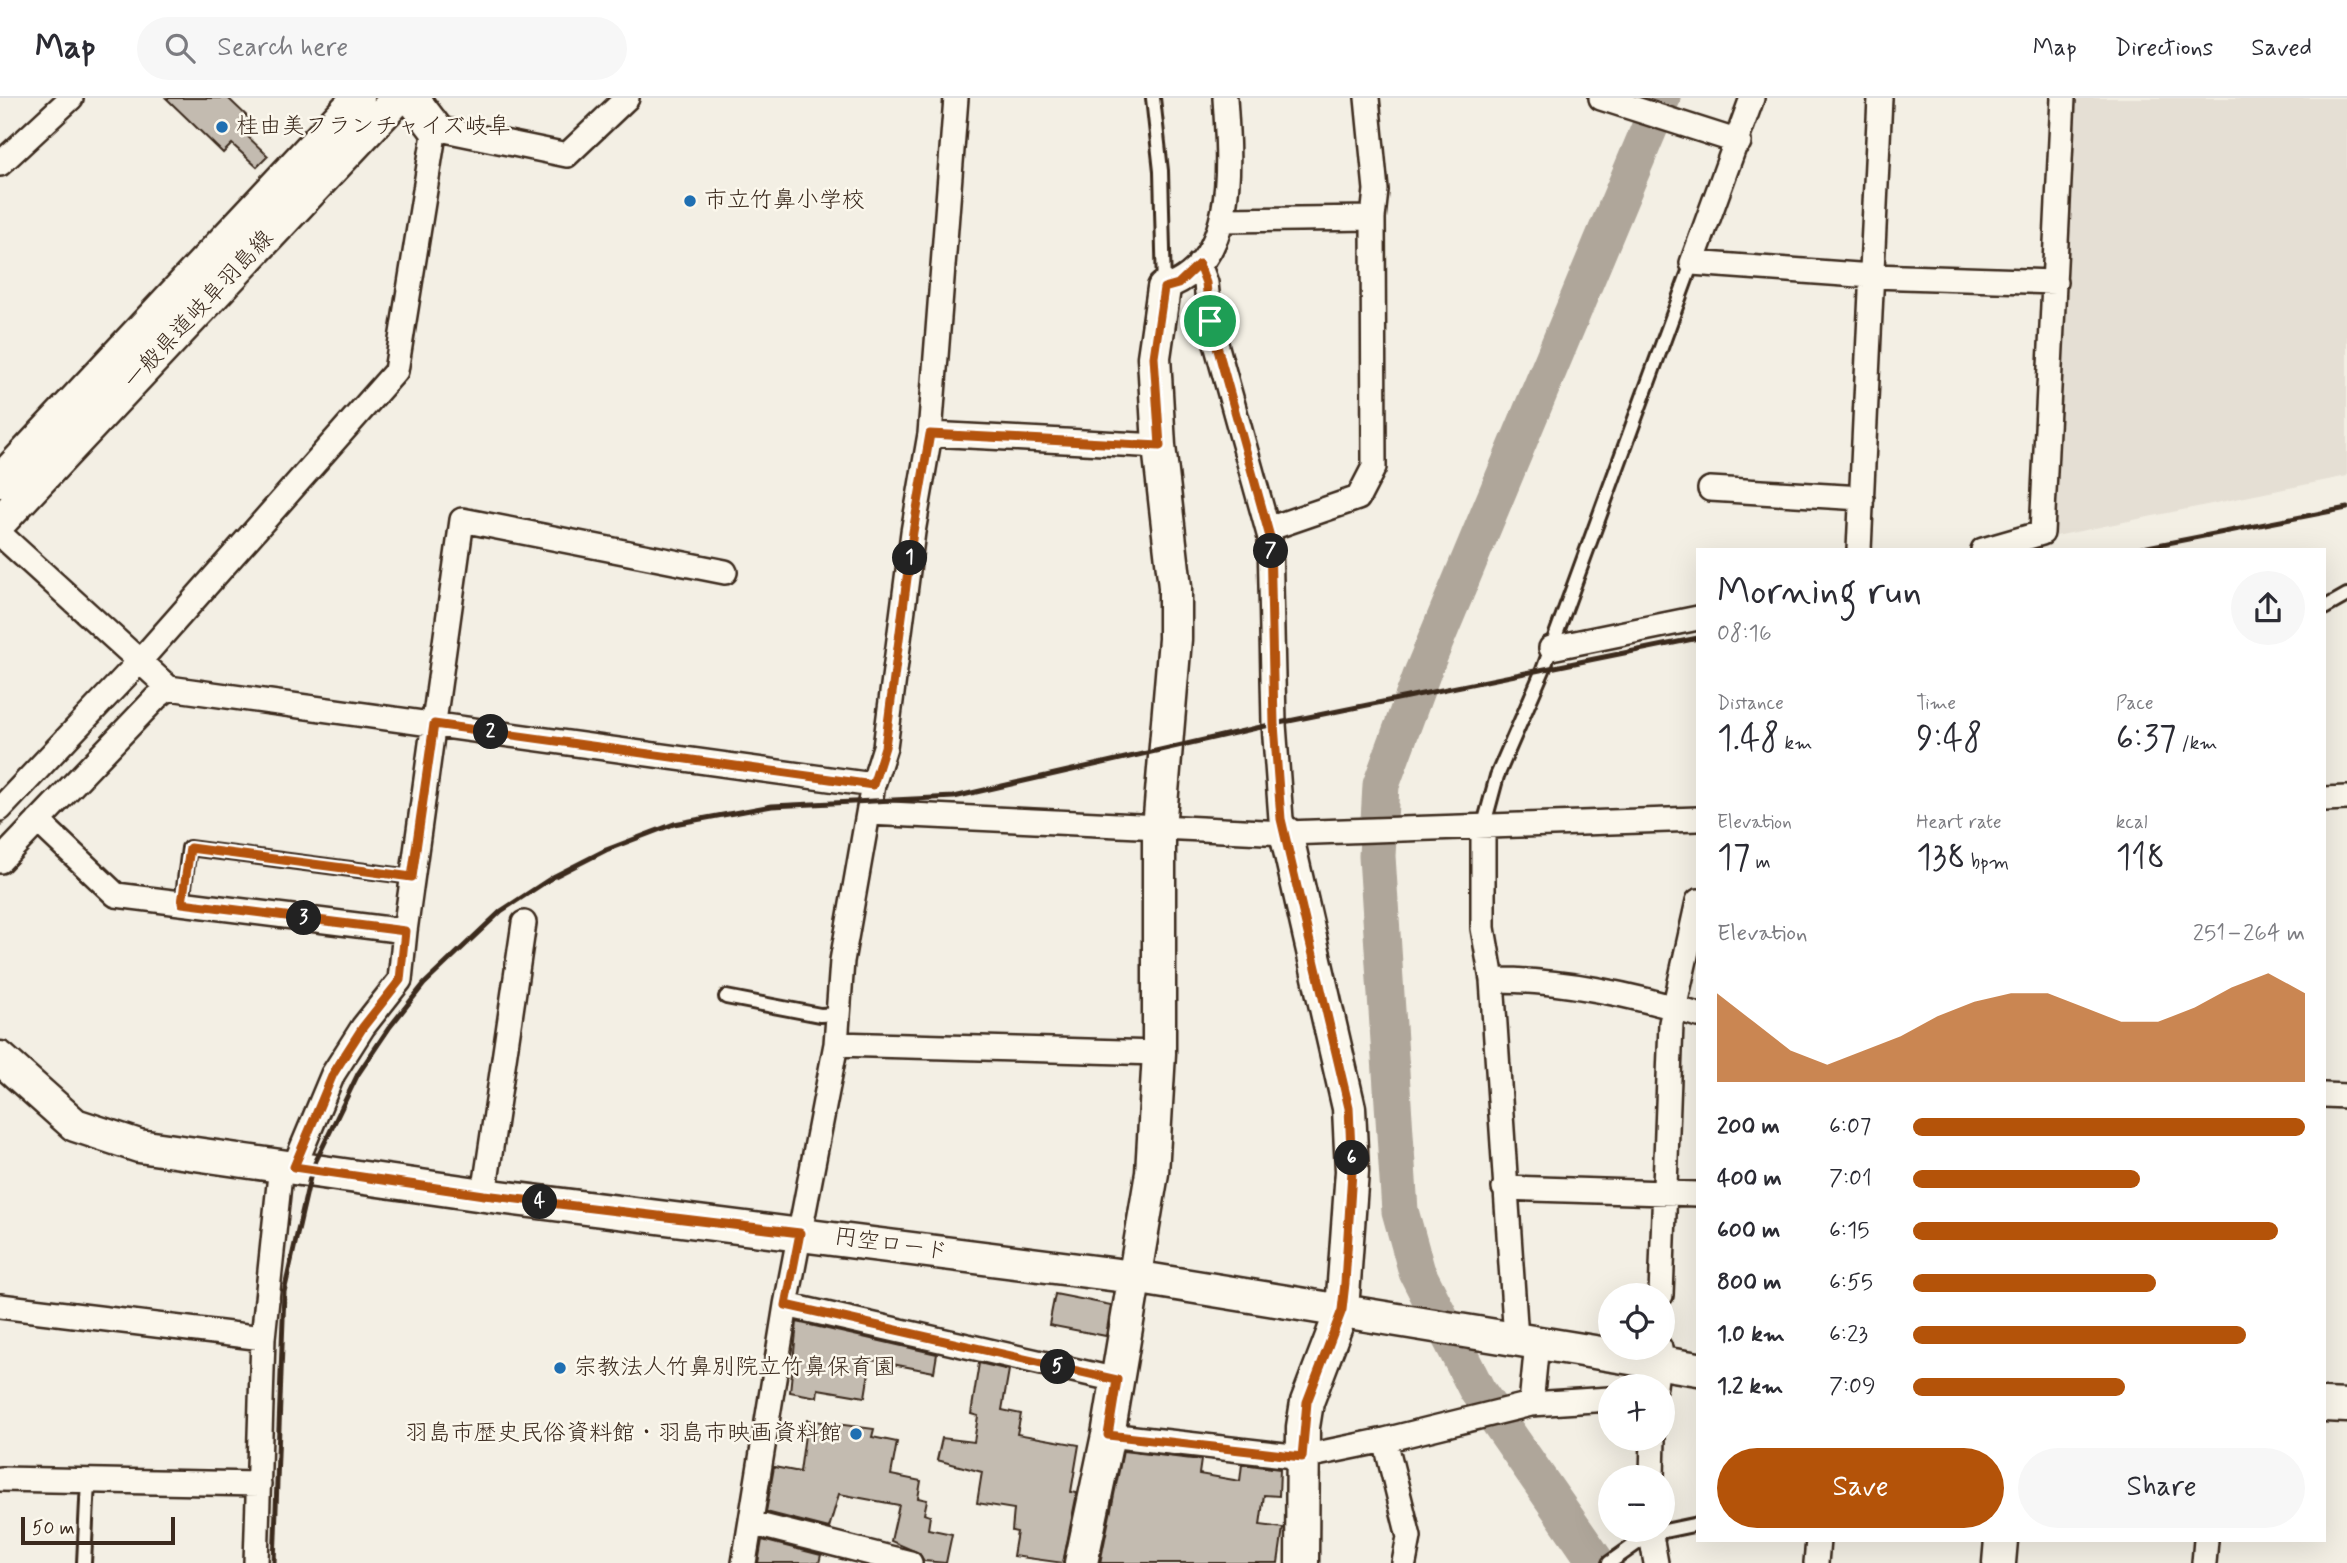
<!DOCTYPE html>
<meta charset="utf-8">
<style>
body{margin:0;font-family:Mynerve,"Klee One",sans-serif;background:#f7f7f7;color:#2b2b33;height:100vh;display:flex;flex-direction:column;font-size:26px;white-space:nowrap}
*{box-sizing:border-box;margin:0}
p{font-size:23px;color:#7c7c81}
.icon{flex:none;width:38px;height:38px;fill:none;stroke:currentColor;stroke-width:2;stroke-linecap:round;stroke-linejoin:round}
.map{position:relative;flex:1;overflow:hidden}
.drawer{position:absolute;left:1696px;top:450px;width:630px;height:994px;display:flex;flex-direction:column;background:#fff;border-radius:0px;box-shadow:0 7px 28px #0002}
.drawer>*{flex:none}
.controls{position:absolute;left:1598px;top:1185px;display:grid;gap:14px}
.controls a{display:grid;place-items:center;width:77px;height:77px;border-radius:50%;background:#fff;box-shadow:0 7px 28px #0002;font-size:35px}
.scale{position:absolute;left:21px;bottom:18px;width:154px;box-sizing:border-box;padding-left:7px;border:4px solid #3b2a1e;border-top:0;font-size:19px;line-height:24px;white-space:nowrap;color:#3b2a1e;-webkit-text-stroke:5px #fbf7ec;paint-order:stroke}
.pin{position:absolute;display:grid;place-items:center;width:60px;height:60px;color:#fff;margin:-30px;border:4px solid #fff;border-radius:50%;box-shadow:0 2px 7px #0007}
.km{position:absolute;width:35px;height:35px;margin:-18px;border-radius:50%;background:#222;color:#fff;font-size:19px;line-height:35px;text-align:center}
.round{display:grid;place-items:center;flex:none;width:74px;height:74px;border-radius:37px;background:#f7f7f7}
.summary{display:flex;align-items:center;justify-content:space-between;height:119px;padding:0 21px}
h1{font-size:38px;font-weight:600;line-height:52px}
.figures{display:grid;grid-template-columns:repeat(3,1fr);gap:10px;height:119px;padding:7px 21px}
.figures div{display:grid;align-content:center}
.figures b{font-size:35px;font-weight:600}
.figures small{font-size:19px;font-weight:400}
.figures p{font-size:19px}
.chart{height:196px;padding:14px 21px}
.chart p{display:flex;justify-content:space-between}
.chart svg{width:100%;height:126px;margin-top:7px;fill:#b45309;opacity:.7}
.action{display:flex;gap:14px;margin-top:auto;padding:14px 21px}
.action a{flex:1;height:80px;border-radius:42px;background:#b45309;color:#fff;font-size:28px;font-weight:600;line-height:80px;text-align:center}
.action a+a{background:#f7f7f7;color:#2b2b33}
ul{padding:0 21px;list-style:none;font-size:23px}
li{display:grid;grid-template-columns:112px 84px 1fr;align-items:center;height:52px}
li i{height:18px;border-radius:9px;background:#b45309}
header{display:flex;align-items:center;gap:42px;box-sizing:border-box;height:98px;padding:0 35px;background:#fff;border-bottom:2px solid #e1e1e2}
header strong{font-size:33px}
nav{display:flex;gap:38px;margin-inline-start:auto;font-size:24px}
.search{width:490px;height:63px;background:#f7f7f7;display:flex;align-items:center;gap:18px;box-sizing:border-box;padding:0 24px;border-radius:38px;color:#7c7c81;font-size:26px}
.map>svg:first-child{display:block}
</style>
<header>
<strong>Map</strong>
<div class="search"><svg class="icon" aria-label="search" viewBox="0 0 24 24"><circle cx="10" cy="10" r="6"/><path d="M15 15l6 6"/></svg>Search here</div>
<nav><a>Map</a><a>Directions</a><a>Saved</a></nav>
</header>
<div class="map">
<svg width="2347" height="1465" viewBox="0 0 2347 1465">
<rect width="100%" height="100%" fill="#f3efe4"/>
<filter id="ink" filterUnits="userSpaceOnUse"><feTurbulence type="fractalNoise" baseFrequency=".0143" numOctaves="2"/><feDisplacementMap in="SourceGraphic" scale="14" xChannelSelector="R" yChannelSelector="G"/><feConvolveMatrix kernelMatrix="1 2 1 2 8 2 1 2 1" color-interpolation-filters="sRGB"/></filter>
<g filter="url(#ink)">
<path fill="#e5dfd4" d="M2071,0h276v378l-291,60 -3,-23z"/>
<g fill="none" stroke-linecap="round" stroke-linejoin="round">
<path stroke="#817468" stroke-width="6" d="M0,726l8,-9"/>
<path stroke="#afa69a" stroke-width="37" d="M1597,1465l-120,-173 -60,-118 -17,-61 -23,-355 4,-71 42,-114 239,-573"/>
</g>
<path fill="#c3bbb0" stroke="#3b2a1e" stroke-width="2" d="M166,0h62l25,24 -10,10 25,24 -11,11 -25,-23 -9,9z
M1055,1196l56,11 -5,31 -57,-11z
M797,1224l140,32 -3,18 -63,-12 -6,37 -47,-8 -1,8 -27,-5z
M979,1265l30,7 -7,40 19,4 -4,20 62,11 -8,47 6,1 -14,70 -50,-7 4,-24 -5,-1 2,-22 -37,-6 5,-31 -45,-12 5,-22 32,4 4,-26 -7,-2z
M807,1322l67,9 -2,8 25,5 -6,33 30,6 -3,17 9,2 -3,14 6,2 -2,13 24,5 -6,29 -22,-2 -5,-8 -28,-12 8,-36 -60,-11 -10,34 -63,-16 8,-45 26,5z
M1123,1353l78,9 -2,14 41,7 2,-17 38,5 -1,27 -15,-1 -4,30 23,3 -5,35h-178z
M762,1442l59,15 -2,8h-61z"/>
<g fill="none" stroke-linecap="round" stroke-linejoin="round">
<g stroke="#3b2a1e" stroke-width="18">
<path id="lane" d="M1153,0l8,73 3,117
M2324,510l23,-13
M1483,730l14,-52 46,-106 149,-407
M182,805l7,-55 223,29
M726,899l94,18 20,-1
M84,1465l4,-82
M1609,1465l41,-29 48,-10"/>
</g>
<g stroke="#3b2a1e" stroke-width="28">
<path id="street" d="M1601,0l138,44
M1752,0l-60,165 180,13 183,6
M0,66l71,-66
M1223,122l150,-2 3,-28 -9,-92
M1199,166l7,19 4,39 60,216 4,186 7,95 5,14
M1164,190c75,-24 65,-128 61,-190
M930,336l229,12
M1710,391l152,9
M1268,431l90,-31 16,-31 -1,-249
M0,436l169,154 704,97
M1859,452l21,-452
M1983,452l59,-17 21,-435
M1551,550l147,-30
M2324,701l23,-1
M0,711l138,-146 258,-292 39,-243 132,27 60,-57
M869,715l417,20 412,-14
M38,723l78,74 289,36 57,-411 263,52
M1483,730v100l9,52 24,359
M0,763l156,-163 13,-10
M1492,882c66,-1 143,15 206,35
M836,946l323,9
M2324,997l23,1
M294,1069l39,-93 30,-47 37,-47 5,-49
M1504,1090l194,6
M484,1097l40,-272
M1661,1197l10,-272 27,-122
M786,1207l331,75
M0,1208l263,32
M1655,1288l5,-38
M1531,1306l6,-61
M1108,1337l194,22 83,-17 146,-36 79,-5
M1385,1342l24,97 -5,26
M1652,1379l1,-39
M0,1381l259,5
M751,1425l159,40
M1650,1432l6,33
M256,1465l7,-225 18,-173
M744,1465l42,-258 50,-261 6,-83 31,-176 12,-38 28,-215 17,-98 26,-336
M1816,1465l2,-23
M2204,1465l2,-23"/>
</g>
<g stroke="#3b2a1e" stroke-width="37">
<path id="secondary" d="M412,0l23,30
M0,383l358,-383
M0,424l398,-424
M1286,735l63,275 3,63 -10,139 -35,92 -4,25 -1,136
M0,960l75,67 64,21 345,49 650,82 564,92
M2324,1307l23,1
M1081,1465l27,-128 44,-262 7,-120v-225l16,-189v-52l-16,-141 -5,-89 10,-69
M1999,1465l2,-23"/>
</g>
<use href="#lane" stroke="#fbf7ec" stroke-width="12"/>
<use href="#street" stroke="#fbf7ec" stroke-width="23"/>
<use href="#secondary" stroke="#fbf7ec" stroke-width="32"/>
<path stroke="#3b2a1e" stroke-width="5" d="M2132,452l215,-42
M274,1465l10,-271 28,-123 46,-95 31,-46 35,-44 77,-73 52,-34 53,-27 68,-26 98,-18 182,-9 320,-73 424,-86"/>
</g>
</g>
<g fill="none" stroke-linecap="round" stroke-linejoin="round" filter="url(#ink)">
<g stroke="#fff" stroke-width="14">
<path id="route" d="M1199,166l7,19 4,38 60,216 4,187 7,95 68,289 3,63 -7,112 -3,27 -35,92 -5,55 -194,-22 9,-55 -331,-75 14,-72 -316,-38 -190,-28 39,-93 30,-47 37,-47 5,-49 -223,-28 8,-55 222,29 22,-153 439,61 12,-38 28,-215 17,-98 230,12 -6,-89 10,-69 14,-4z"/>
</g>
<use href="#route" stroke="#b45309" stroke-width="9"/>
</g>
<g fill="#1f6fb2" stroke="#fbf7ec" stroke-width="2.5">
<circle cx="222" cy="29" r="7"/>
<circle cx="690" cy="103" r="7"/>
<circle cx="560" cy="1270" r="7"/>
<circle cx="856" cy="1336" r="7"/>
</g>
<g text-anchor="middle" dominant-baseline="central" stroke-width="5" stroke-linejoin="round" paint-order="stroke">
<g font-size="23" fill="#3b2a1e" stroke="#fbf7ec" text-anchor="start">
<text x="236" y="29">桂由美フランチャイズ岐阜</text>
<text x="704" y="103">市立竹鼻小学校</text>
<text x="574" y="1270">宗教法人竹鼻別院立竹鼻保育園</text>
<text x="842" y="1336" text-anchor="end">羽島市歴史民俗資料館・羽島市映画資料館</text>
</g>
<g font-size="23" fill="#3b2a1e" stroke="#fbf7ec">
<text transform="translate(199 212) rotate(-47)">一般県道岐阜羽島線</text>
<text transform="translate(891 1147) rotate(8)">円空ロード</text>
</g>
</g>
</svg>
<div class="controls">
<a><svg class="icon" aria-label="locate" viewBox="0 0 24 24"><circle cx="12" cy="12" r="6"/><path d="M12 2v4M12 18v4M2 12h4M18 12h4"/></svg></a>
<a>+</a>
<a>−</a>
</div>
<div class="scale">50 m</div>
<div class="pin" style="left:1210px;top:223px;background:#1e9e55"><svg class="icon" aria-label="arrive" viewBox="0 0 24 24"><path d="M6 21V4h12l-3 4 3 4H6"/></svg></div>
<b class="km" style="left:910px;top:460px">1</b>
<b class="km" style="left:491px;top:634px">2</b>
<b class="km" style="left:304px;top:820px">3</b>
<b class="km" style="left:540px;top:1104px">4</b>
<b class="km" style="left:1058px;top:1269px">5</b>
<b class="km" style="left:1352px;top:1060px">6</b>
<b class="km" style="left:1271px;top:453px">7</b>
<section class="drawer">
<div class="summary"><div><h1>Morning run</h1><p>08:16</p></div><a class="round"><svg class="icon" aria-label="share" viewBox="0 0 24 24"><path d="M12 15V3M7 8l5-5 5 5M5 13v7h14v-7"/></svg></a></div>
<div class="figures">
<div><p>Distance</p><b>1.48<small> km</small></b></div>
<div><p>Time</p><b>9:48</b></div>
<div><p>Pace</p><b>6:37<small> /km</small></b></div>
</div>
<div class="figures">
<div><p>Elevation</p><b>17<small> m</small></b></div>
<div><p>Heart rate</p><b>138<small> bpm</small></b></div>
<div><p>kcal</p><b>118</b></div>
</div>
<div class="chart"><p><span>Elevation</span>251–264 m</p>
<svg viewBox="0 0 160 44" preserveAspectRatio="none"><path d="M0 44V13L10 23L20 33L30 38L40 33L50 28L60 21L70 16L80 13L90 13L100 18L110 23L120 23L130 18L140 11L150 6L160 13V44z"/></svg>
</div>
<ul>
<li><b>200 m</b>6:07<i style="width:100%"></i></li>
<li><b>400 m</b>7:01<i style="width:58%"></i></li>
<li><b>600 m</b>6:15<i style="width:93%"></i></li>
<li><b>800 m</b>6:55<i style="width:62%"></i></li>
<li><b>1.0 km</b>6:23<i style="width:85%"></i></li>
<li><b>1.2 km</b>7:09<i style="width:54%"></i></li>
</ul>
<div class="action"><a>Save</a><a>Share</a></div>
</section>
</div>
